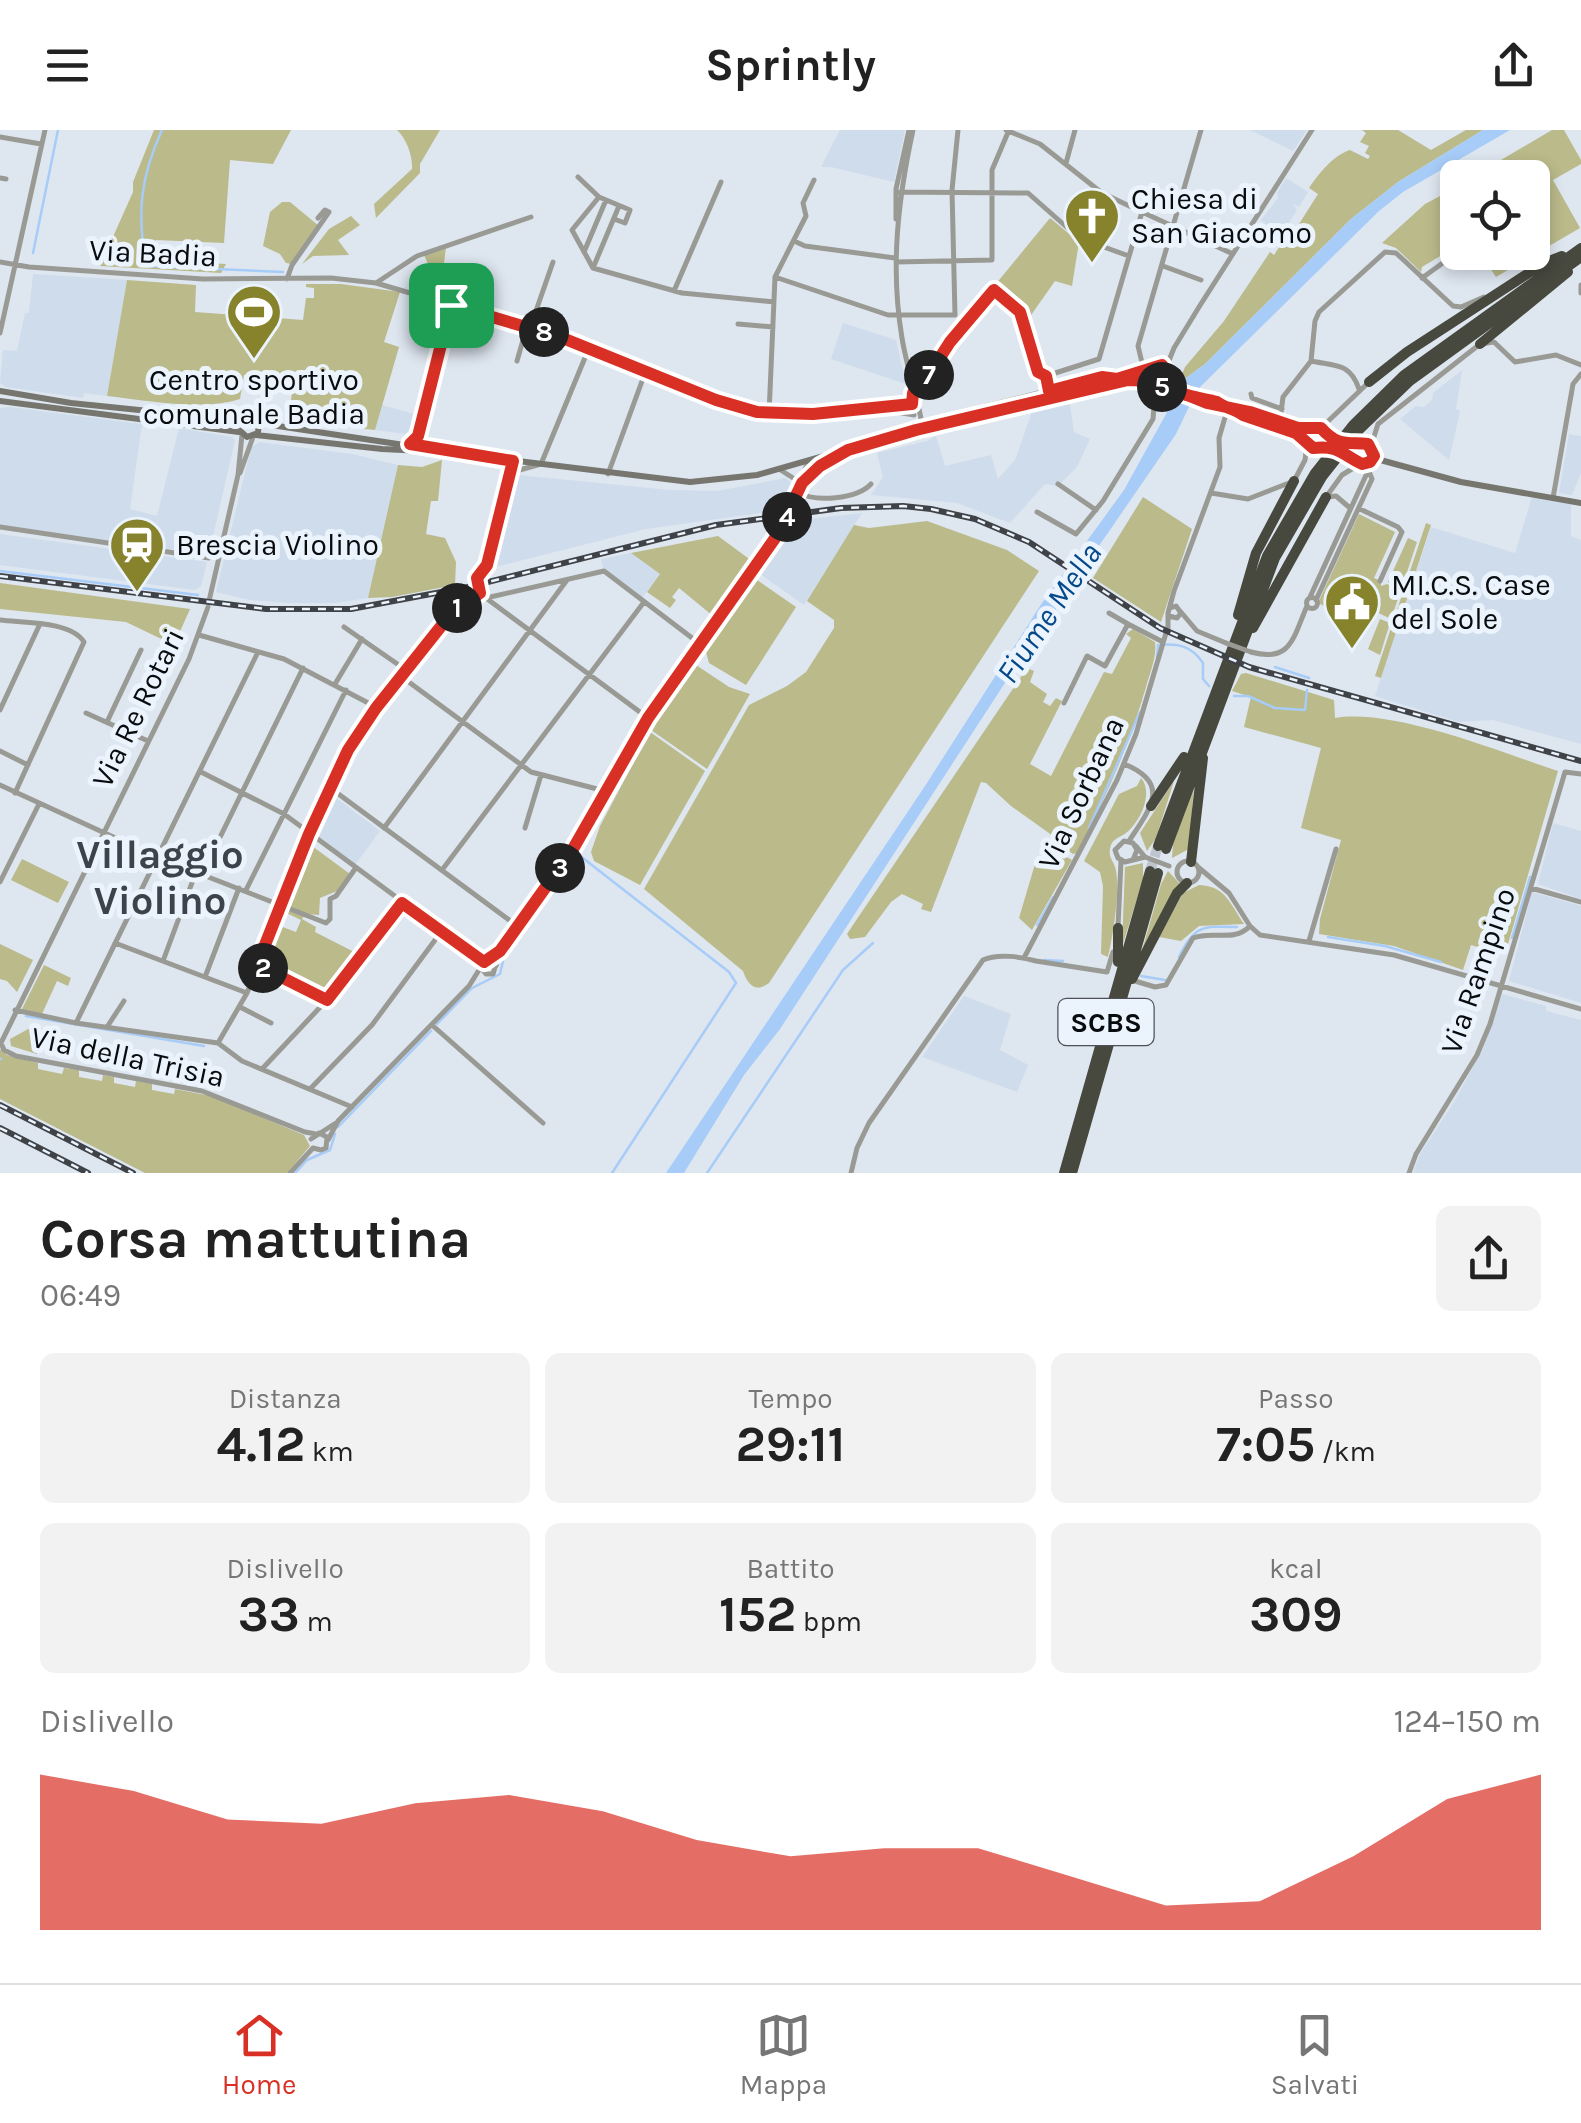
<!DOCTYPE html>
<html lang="it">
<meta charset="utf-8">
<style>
body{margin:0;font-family:Karla,sans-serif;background:#f2f2f2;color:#222;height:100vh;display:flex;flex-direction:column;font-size:38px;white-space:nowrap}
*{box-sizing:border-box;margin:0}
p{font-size:32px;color:#767676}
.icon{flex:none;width:55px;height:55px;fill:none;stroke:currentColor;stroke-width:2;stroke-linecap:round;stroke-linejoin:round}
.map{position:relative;height:1043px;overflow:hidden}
.panel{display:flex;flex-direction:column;background:#fff;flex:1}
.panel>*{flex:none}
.buttons{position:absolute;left:1440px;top:30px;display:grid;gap:20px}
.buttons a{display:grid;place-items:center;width:110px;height:110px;border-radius:15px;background:#fff;box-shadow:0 5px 15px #0003;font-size:50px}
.pin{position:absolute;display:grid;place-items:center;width:85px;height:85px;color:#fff;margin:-42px;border-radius:20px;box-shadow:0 5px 15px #0006}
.km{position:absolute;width:50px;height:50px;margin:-25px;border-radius:50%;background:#222;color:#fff;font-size:28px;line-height:50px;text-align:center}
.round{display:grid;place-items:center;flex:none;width:105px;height:105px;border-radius:15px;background:#f2f2f2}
.head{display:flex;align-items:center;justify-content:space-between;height:170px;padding:0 40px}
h1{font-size:55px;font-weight:700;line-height:75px}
.figures{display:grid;grid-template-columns:repeat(3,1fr);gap:15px;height:170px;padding:10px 40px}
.figures div{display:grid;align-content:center;border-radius:15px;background:#f2f2f2;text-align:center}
.figures b{font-size:50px;font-weight:700}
.figures small{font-size:28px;font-weight:400}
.figures p{font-size:28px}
.chart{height:280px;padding:20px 40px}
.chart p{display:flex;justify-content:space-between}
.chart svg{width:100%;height:180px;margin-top:10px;fill:#d93025;opacity:.7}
header{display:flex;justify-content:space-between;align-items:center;height:130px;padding:0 40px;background:#fff;font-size:45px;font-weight:700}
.tab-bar{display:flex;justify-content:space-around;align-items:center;height:140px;border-top:2px solid #e0e0e0;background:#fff;font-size:28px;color:#767676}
.tab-bar a{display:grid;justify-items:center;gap:5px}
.tab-bar .current{color:#d93025}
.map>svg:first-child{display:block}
</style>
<header><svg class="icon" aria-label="menu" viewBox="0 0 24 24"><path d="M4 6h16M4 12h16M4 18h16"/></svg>Sprintly<svg class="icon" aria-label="share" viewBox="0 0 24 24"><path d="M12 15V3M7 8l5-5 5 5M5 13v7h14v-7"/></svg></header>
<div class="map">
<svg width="1581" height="1043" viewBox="0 0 1581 1043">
<rect width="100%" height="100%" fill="#dee6f0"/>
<path fill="#cfdcec" d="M840,0h65l-11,52 -63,-15h-10z
M1250,0h57l-14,21z
M1286,48l22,14 -9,15 -6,-3 4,6 -18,29 -17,-10 3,-6 -4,-3 17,-22 -1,-5z
M33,144l94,6 -20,116 -23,-3 -1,5 -77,-11 -6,-4 3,-33 14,1 8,-38h4z
M843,193l53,17 10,44 -75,-25z
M1462,240l-6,39 4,2 -11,49 -49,-41 16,-13 8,1 8,-7 1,-7z
M1069,269l5,33 16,7 -13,28 -19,19 -13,-2 -35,39 -53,-20 -86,-8 12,-18 -6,-24 50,-12 9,-5 9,30 46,-11 7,24 17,-19 18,-51z
M382,275l39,11 -6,19 -40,-5z
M10,277l132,17 -12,85 27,7 22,-88 53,9 3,3 -26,114 -209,-27v-119z
M1569,304l12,2v37l-9,22 -13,-2z
M259,312l93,12 46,11 -30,133 -33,5h-46l-39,-3 -34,-8 35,-144z
M518,345l151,15 48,1 69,-13 9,9 -13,23 -136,19 -155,39 21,-86z
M1532,367l39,7v32l10,4v204l-88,-24 -34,2 -84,-26 56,-169 84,26z
M862,383l-58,92 -47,-33 34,-51z
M0,404l207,28 -6,24 -6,4 -195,-25z
M631,423l29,21 -18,24 -38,-28 -3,-11z
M335,667l45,34 -25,34 -37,-30 1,-9z
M1553,693l28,8v68l-43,-15z
M1532,762l49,14v97l-72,-22z
M1502,864l44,12v5l35,9v153h-168l7,-19 34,-52 30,-55z
M964,866l47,18 -11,36 28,15 -11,27 -95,-35z"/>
<path fill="#baba8b" d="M154,0h137l-18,34 -43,-4 -6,83 -68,-3 -4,20 74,4 -5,9 -121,-7 33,-74v-10z
M397,0h43l-20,34v9l-44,45 -2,-14 38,-35c1,-13 -6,-31 -15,-39z
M1362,0h36l33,20 35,-20h17l-85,52 -47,37 -146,145 -19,14 -4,-4 3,-7 39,-46 46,-69 4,3 9,-14 4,2 31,-49 -9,-6c11,-16 25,-33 41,-38l18,9 2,-3 -5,-3 4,-7 -9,-4 6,-9z
M1552,0h12l17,30v4l-28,16 27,48 -84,49 -16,-24 52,-1v-74l-60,-1z
M1457,57v59l-35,21 -1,5 -25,-24 -14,-5 43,-39z
M282,72h8l29,24 -27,38 -6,-1 -6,-9 -17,-8 7,-34z
M351,86l9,9 -22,15 11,15 -36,1 -11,8 27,-35z
M1050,88l29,24 -7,44 -17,-5 -26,37 -6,-10 -28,-23z
M446,117l-6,49 -30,-9 8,-18 10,-5 -4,-9z
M127,150l69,5 -1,27 108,8 3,-22h8v-10l-8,-1v-3h35l59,8 -16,50 15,5 -24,83 -77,-8 -8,-11 3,-29 -49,-7 -4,24c-39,12 -89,2 -133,-3z
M442,330l-4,41h-7l-5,33 19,4 11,24 -1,23 -63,12 -24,1 30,-133 24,2z
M1143,367l49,32 -31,93 -68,-44z
M1359,384l36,18 -21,46 7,3v5l6,-2 11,5 -10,-7 20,-44 9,4 -15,45 -4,3 2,3 -9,26 -29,-14 -6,17 -38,-19z
M927,391l80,29 32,21 -270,412c-14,10 -21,2 -26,-12l-99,-82 105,-184 38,-19 19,-14 28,-44v-8l-27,-19 47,-76 15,3z
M1426,393l5,2 -50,153 -6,-2z
M718,406l34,25 -39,55 -34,-28 -7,9 4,3 -6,8 -23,-16 13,-18 -29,-21z
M757,450l39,27 -50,78 -37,-22 -3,-11z
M0,453l190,26 -16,36 -48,-23 -126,-13z
M1380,489l10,4 -10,32 -12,-6z
M1133,499l22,13c2,15 -5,30 -9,45 -17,59 -41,112 -69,166l-4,1 -14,-10 1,-3 -49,-35 -25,-23 -5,-1 -50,130 -10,-3 2,-5 -21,-10 -11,8 -26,35 -15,2 -3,-5 10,-15 170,-251 7,3 -4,11 17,12 -4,8 7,4 6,-8 6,3 -32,63 21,12 53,-104 8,2 19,-36 -5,-4z
M696,535l33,22 21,7 -43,75 -56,-39z
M1246,543l88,27 1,18c58,-10 165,34 223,53l-50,173 -13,-4 -4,11 -20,-6 -8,25 -69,-24 -75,-12 1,-15 21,-79 -40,-12 20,-80 -77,-21 7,-30 -19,-6 9,-17z
M650,602l55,39 -65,114 -46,-24 -3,-9 9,-26z
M1141,648c13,15 -1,44 -15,55 -7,5 -15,6 -16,16 -2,9 5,13 6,22 4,21 -3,65 -8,86l-7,-3 2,-68 -3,-14 -16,-11 35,-67 18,-8z
M1174,651l-18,57 -9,13 -7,-18z
M1194,655l-5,64 -17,9 1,-14z
M312,716l38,28 -13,17 -17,7 -1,17 -13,-1 -4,5 14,8 -1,5 45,23 -33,42 -62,-31 12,-41 19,7 5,-12 -19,-9z
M1058,722l14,8 -40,70 -13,-12 16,-54 8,3z
M22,729l47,23 -11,21 -47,-23z
M1143,733v16l-21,68 3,-80z
M1168,741l13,14 -40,69 20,-70z
M1199,755c27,1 31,19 45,39l-45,2 -18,15 -22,-4 24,-44z
M0,814l33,16 -16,32 -10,-11 -7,-2z
M44,835l27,13 -3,8 -11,-5 -15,33 -20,-5z
M32,897l10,1 -5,26 -26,-8 -1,-7z
M0,919l7,6 31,8v6l24,5 2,-6 15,2v7l23,4 1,-6 11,2v6l21,4 1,-6 16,3v6l22,4 1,-5 36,7 93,39 6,11 -23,27h-142l-145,-74z"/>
<path fill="#a7ccf8" d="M1483,0h27l-107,62 -24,19 -182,179 -21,44 -95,138 -12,6 -31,54 -258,397 -36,46 -60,98h-18l259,-387 117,-183 82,-113 62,-112 19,-14 146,-145 47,-37z"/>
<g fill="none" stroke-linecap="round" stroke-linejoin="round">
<path stroke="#a7ccf8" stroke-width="2.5" d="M33,123l25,-123
M146,135c-9,-52 -6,-87 16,-135
M146,136l137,6
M797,376l3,-1
M0,441l198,24
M1157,527l1,-12c20,-2 34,1 45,18v16l6,7
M1275,537l34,11
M1234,566h14l27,12 30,2 2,-20
M1089,698l51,-116
M1037,795l16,-28
M1328,807l57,9 56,16
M1512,808l18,-61
M1179,827c15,-32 24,-31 58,-30
M1044,830l19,1
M1141,846l24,4
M26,886l178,30
M437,894l35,-36 28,-14 6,-26 72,-95
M0,929h1
M338,997l93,-96
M295,1043l12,-13 23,-10 5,-16
M612,1043l124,-190 -7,-11 -150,-117 74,-134 98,-145
M707,1043l136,-203 30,-27"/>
<path stroke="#a7ccf8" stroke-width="10" d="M1037,498l44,-64"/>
<path stroke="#bec5ce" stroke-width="10" stroke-dasharray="10 5" stroke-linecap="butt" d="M1150,741l8,-25"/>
<path stroke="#9a9a95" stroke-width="5" d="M913,0c-15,70 -23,137 -11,208 5,31 16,60 21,91
M1006,0l34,14 62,49 40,19 -43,147 -53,17
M0,7l41,7
M1066,33l9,-33
M578,47l21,20 -27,33 21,38 89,25 92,9
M0,48l6,1
M896,62l132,1 51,45 50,18
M599,67l31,13 -5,13 -11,-4
M1142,82l91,42
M318,88l7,-8 4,2
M896,89v-30l13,-59
M1079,108l35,-38
M794,111l11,5 90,12
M584,122l22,-52
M0,132l29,5 174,12 128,-1 45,5 184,54 156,63 41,12 56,2 99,-11
M896,132l96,-2v-90l17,-40
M1163,136l38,14
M593,138l26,-62
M775,147l113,38h67l-3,-125 6,-60
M1422,148l36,-26
M287,149l5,-14 37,-53
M376,153l41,-27 114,-39
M1581,155v8
M674,161l47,-109
M738,194l35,3
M530,198l23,-66
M0,203l45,-203
M517,231l10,-35
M1311,231l4,-40 4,-9 66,-60 11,1 57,53 8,1 23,-10
M1311,231c23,5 39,1 48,28
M1166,238l8,-20 25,-41 113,-177
M1144,241l-6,-25 63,-216
M913,263l80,-104 28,25 17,58 8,4 5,22
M1251,264l1,4 30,11
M885,280l29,5
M769,284l6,-137 31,-61 -3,-13 11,-23
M974,285l12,-9 116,-29 15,2
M1280,291l3,-24 28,-36
M1321,298l48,-46
M410,314l8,-8 33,-131
M1371,316l7,-22 102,-80 14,-2 21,20 41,-7 25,10
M779,339l22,14
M240,343l13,-36
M608,344l37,-101
M803,351l12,-12 28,-16
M507,354l9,-13 25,-7 48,-116
M1058,354l38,26
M798,362c17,11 59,7 73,-8
M1211,363l37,6 46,-18 11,-21 2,-16
M1553,368l20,-114 8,-10
M1350,378l-14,-12 -10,1 16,-22 18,-11
M1360,379l38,18 4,5 -22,49
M1037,382l39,22 27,-33 50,-82 3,-36
M0,397l209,31
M480,463l-3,-15 10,-13 26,-104
M1310,467l58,-126
M1306.5 473a5.5 5.5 0 1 1 11 0a5.5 5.5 0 1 1-11 0Z
M486,468l118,-27 96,73
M486,468l162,120
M1316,470l56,-121 -6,-15
M209,471l29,-126 4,-40
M1180,481l17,20 29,12
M1109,483l19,11
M1169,486l8,2 4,-5 -5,-7 -6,2
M0,490c24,3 71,1 84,22l-69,151
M344,497l62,43
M1168,498v-15l6,-22 46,-124 -1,-29 9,-31
M199,505l85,24 92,48
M1251,522c40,11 42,-14 56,-46
M402,547l129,95 74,19
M335,554l27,-45
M1064,573l23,-47 18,10 23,-42 35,18
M0,580l39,-84
M86,583l62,28
M107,592l34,-72
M0,621l28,14
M1124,634c48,19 26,45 5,77
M201,642l83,42 200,148
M0,655l157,72 169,66 4,-4v-20l6,-3 19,-27
M329,657l187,138
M384,698l183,-248
M525,698l16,-53
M1133,730l4,-10 -4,-7 -9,-2 -9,9 3,8 7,4 20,-5 -9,-11
M1177 742a11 11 0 1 1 22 0a11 11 0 1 1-22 0Z
M1198,737l31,26 21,33 10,9 134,20 187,54
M442,740l202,-268
M202,744l101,-206
M0,752l39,-78
M1531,758l50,14
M246,760l100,-200
M1118,797l3,-66
M1309,811l27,-92
M115,813l132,50
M1025,826l92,-176 19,-46 30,-101
M163,831l33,-89
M257,835l69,34
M496,836l8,-23 69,-94 75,-131 130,-184 30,-72
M482,839l4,5h7l3,-10
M205,847l34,-89
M1135,851l20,6 11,-2 27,-47c19,-8 41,5 57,-12
M240,877l31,16
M15,880l61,13 142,20 29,-50 62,-159 39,-84 28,-42 74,-93 30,-22
M76,893l182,-371
M432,895l111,98
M107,897l17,-26
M1,913l188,-384 19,-52
M1,913l3,7 12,6 186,35 103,41 11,2
M218,913l24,18 110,46
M262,939l79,-84 61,-82
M310,959l62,-64 69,-93
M311,1009l25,-16
M328,1010l10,-19 131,-135 15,-24 14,-9
M290,1043l23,-25 8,2 5,-2 1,-11 -8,-4
M851,1043l6,-25 12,-25 114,-163c15,-7 39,-3 53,1l71,11 6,-20
M1409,1043l7,-19 61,-99 13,-31 75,-252 16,2"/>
<path stroke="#76766f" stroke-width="6" d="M1118,249l41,-15 7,4 1,10
M0,261l71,12 136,14 25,2 19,-4 20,10 160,24
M0,271l239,31
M1239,281l62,18 17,-2 16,12
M994,283l113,-30 35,-3 150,51 21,17 16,-1
M241,288l-3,11 9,8 11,-4 1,-13
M256,305l126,14 62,3 246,30 67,-7 154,-44 87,-20
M893,311l31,-6 53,-17
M1353,315l15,-1 5,7v7
M1348,324l14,10 11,-6 88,24 120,21"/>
<path stroke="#47483e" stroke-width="10" d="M1480,214l88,-72
M1369,252l38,-30 137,-89 18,-7
M1238,485l18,-62 38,-72
M1253,498l73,-131
M1151,676l33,-49
M1158,716l109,-290 48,-83 38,-48 51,-50 177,-127
M1166,719l109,-291 47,-81 38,-48 50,-48 171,-124
M1191,732l12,-104
M1118,798v34
M1132,849l45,-86 10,-10
M1064,1043l86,-302
M1072,1043l86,-300"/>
<g stroke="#3f4348" stroke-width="6">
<path id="rail" d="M0,446l266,33h85l117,-22 248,-62 125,-17 62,-2 28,3 44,10 54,23 131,86 89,39 332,94
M0,975l133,68
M0,998l88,45"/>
</g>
<use href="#rail" stroke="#ebf3fd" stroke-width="2.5" stroke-dasharray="8" stroke-linecap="butt"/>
<path stroke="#9a9a95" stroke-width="5" d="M1226,513l25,9
M1145,727l24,9"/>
<path stroke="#76766f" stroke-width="6" d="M1334,309l19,6
M1329,317l19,7"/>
</g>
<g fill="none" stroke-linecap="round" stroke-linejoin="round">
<g stroke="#fff" stroke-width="20">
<path id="route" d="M451,175l-33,131 -8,8 103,17 -26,104 -10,13 3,15 -30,22 -74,93 -28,42 -39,84 -52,131 70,35 75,-97 82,59 16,-11 73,-102 75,-131 130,-184 24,-51 18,-17 28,-16 68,-20 212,-50 24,1 55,22 43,9 48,16h23c17,19 26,14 47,16l6,12 -4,6 -8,2c-20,-10 -24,-19 -49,-16l-17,-15 -53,-18c-8,-6 -18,-7 -26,-13 -15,-5 -42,-4 -49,-22 -2,-5 -3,-11 -6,-15l-45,14 -15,-2 -53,14 -3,-15 -8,-4 -18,-60 -26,-22 -44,52 -29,45 -8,6 -1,11 -99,10 -56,-2 -41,-12 -156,-63 -109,-32"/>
</g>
<use href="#route" stroke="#d93025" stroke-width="12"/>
</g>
<defs>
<g id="church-pin" transform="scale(2.875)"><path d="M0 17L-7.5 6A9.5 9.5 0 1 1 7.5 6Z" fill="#86832c" stroke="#ebf3fd"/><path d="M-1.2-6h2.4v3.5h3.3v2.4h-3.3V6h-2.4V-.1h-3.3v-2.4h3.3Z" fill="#fff"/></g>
<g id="stadium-pin" transform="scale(2.875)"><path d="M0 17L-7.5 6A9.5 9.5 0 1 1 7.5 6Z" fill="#86832c" stroke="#ebf3fd"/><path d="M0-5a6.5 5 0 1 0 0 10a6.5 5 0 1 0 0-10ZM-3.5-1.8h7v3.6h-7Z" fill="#fff"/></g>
<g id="station-pin" transform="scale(2.875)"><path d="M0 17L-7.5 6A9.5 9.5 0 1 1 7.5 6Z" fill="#86832c" stroke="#ebf3fd"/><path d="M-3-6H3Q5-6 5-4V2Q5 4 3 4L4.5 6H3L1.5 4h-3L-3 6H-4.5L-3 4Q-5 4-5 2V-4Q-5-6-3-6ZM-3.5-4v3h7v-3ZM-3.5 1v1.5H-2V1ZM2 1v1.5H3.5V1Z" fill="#fff"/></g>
<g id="civic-pin" transform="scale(2.875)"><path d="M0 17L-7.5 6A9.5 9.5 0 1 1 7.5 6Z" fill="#86832c" stroke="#ebf3fd"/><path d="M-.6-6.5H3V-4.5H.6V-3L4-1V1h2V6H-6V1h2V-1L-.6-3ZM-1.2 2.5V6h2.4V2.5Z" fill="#fff"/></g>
</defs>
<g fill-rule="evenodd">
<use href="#church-pin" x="1092" y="86"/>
<use href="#stadium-pin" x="254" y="182"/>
<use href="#station-pin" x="137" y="415"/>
<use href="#civic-pin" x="1352" y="472"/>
</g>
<g text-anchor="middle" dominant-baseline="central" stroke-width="10" stroke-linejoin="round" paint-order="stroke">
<rect fill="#ebf3fd" stroke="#4d5156" stroke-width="2.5" x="1058.5" y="869" width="95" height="46" rx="8"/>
<g font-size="28" font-weight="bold" fill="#090c0f">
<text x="1106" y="892">SCBS</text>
</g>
<g font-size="30" fill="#090c0f" stroke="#ebf3fd" text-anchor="start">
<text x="1131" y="69">Chiesa di<tspan x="1131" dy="34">San Giacomo</tspan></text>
<text x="254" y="250" text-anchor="middle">Centro sportivo<tspan x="254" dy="34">comunale Badia</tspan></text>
<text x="176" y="415">Brescia Violino</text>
<text x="1391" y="455">MI.C.S. Case<tspan x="1391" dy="34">del Sole</tspan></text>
</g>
<g font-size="30" fill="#090c0f" stroke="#ebf3fd">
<text transform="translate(153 123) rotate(3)">Via Badia</text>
<text transform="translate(138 578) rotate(-64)">Via Re Rotari</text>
<text transform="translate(1081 663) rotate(-65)">Via Sorbana</text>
<text transform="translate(1478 841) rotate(-71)">Via Rampino</text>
<text transform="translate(128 927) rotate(12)">Via della Trisia</text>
</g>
<g font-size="32" font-style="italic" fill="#044989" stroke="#ebf3fd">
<text transform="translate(1049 483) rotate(-56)">Fiume Mella</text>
</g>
<g font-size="40" font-weight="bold" fill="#3d434b" stroke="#ebf3fd">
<text x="160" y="724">Villaggio<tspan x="160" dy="46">Violino</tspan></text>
</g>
</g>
</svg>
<div class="buttons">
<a><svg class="icon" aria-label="locate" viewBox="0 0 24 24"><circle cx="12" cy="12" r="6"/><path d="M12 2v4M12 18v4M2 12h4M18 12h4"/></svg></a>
</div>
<div class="pin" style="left:451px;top:175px;background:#1e9e55"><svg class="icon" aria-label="arrive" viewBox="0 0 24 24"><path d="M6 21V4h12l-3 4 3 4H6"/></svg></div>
<b class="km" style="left:457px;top:478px">1</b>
<b class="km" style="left:263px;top:838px">2</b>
<b class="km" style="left:560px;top:738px">3</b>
<b class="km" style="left:787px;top:387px">4</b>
<b class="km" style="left:1162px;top:257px">5</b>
<b class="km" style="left:929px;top:245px">7</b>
<b class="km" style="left:544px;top:202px">8</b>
</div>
<section class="panel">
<div class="head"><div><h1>Corsa mattutina</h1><p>06:49</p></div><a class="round"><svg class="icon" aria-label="share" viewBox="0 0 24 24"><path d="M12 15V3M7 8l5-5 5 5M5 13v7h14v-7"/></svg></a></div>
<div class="figures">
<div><p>Distanza</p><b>4.12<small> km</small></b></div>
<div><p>Tempo</p><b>29:11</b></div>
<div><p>Passo</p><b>7:05<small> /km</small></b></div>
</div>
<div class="figures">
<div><p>Dislivello</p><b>33<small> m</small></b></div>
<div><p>Battito</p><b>152<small> bpm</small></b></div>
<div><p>kcal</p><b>309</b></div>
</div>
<div class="chart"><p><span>Dislivello</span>124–150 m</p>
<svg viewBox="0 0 160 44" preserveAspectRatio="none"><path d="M0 44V6L10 10L20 17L30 18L40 13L50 11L60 15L70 22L80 26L90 24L100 24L110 31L120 38L130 37L140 26L150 12L160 6V44z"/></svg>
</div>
</section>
<nav class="tab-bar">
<a class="current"><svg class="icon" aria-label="home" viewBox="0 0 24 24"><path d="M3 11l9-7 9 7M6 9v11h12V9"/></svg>Home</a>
<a><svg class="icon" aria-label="map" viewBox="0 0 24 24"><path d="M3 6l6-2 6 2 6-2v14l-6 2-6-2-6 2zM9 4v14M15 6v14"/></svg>Mappa</a>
<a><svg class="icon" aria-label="saved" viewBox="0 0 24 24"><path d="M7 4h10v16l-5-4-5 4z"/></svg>Salvati</a>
</nav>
